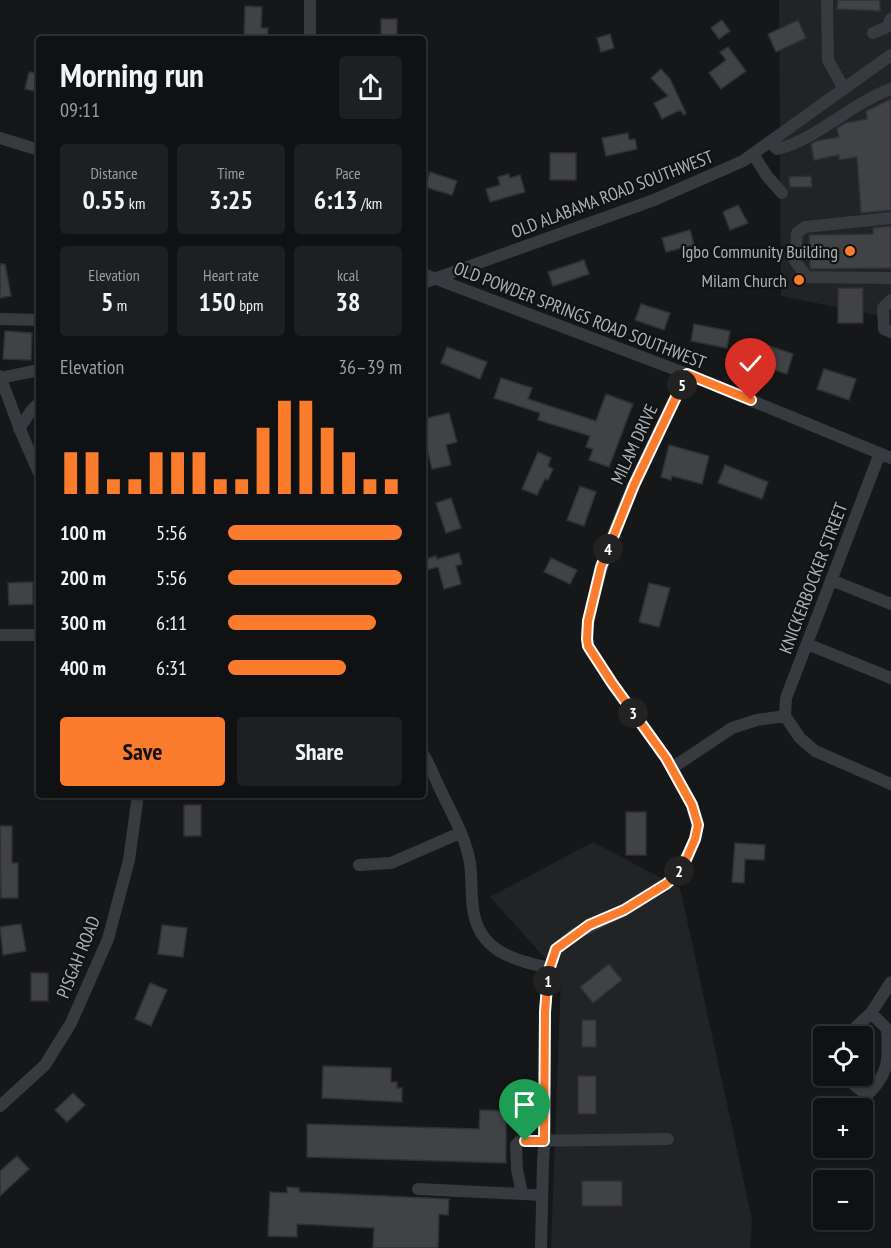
<!DOCTYPE html>
<meta charset="utf-8">
<style>
body{margin:0;font-family:"PT Sans Narrow",sans-serif;background:#1e1f20;color:#f1f3f6;height:100vh;display:flex;flex-direction:column;font-size:22px;white-space:nowrap}
*{box-sizing:border-box;margin:0}
p{font-size:20px;color:#9c9d9f}
.icon{flex:none;width:33px;height:33px;fill:none;stroke:currentColor;stroke-width:2;stroke-linecap:round;stroke-linejoin:round}
.map{position:relative;flex:1;overflow:hidden}
.side{position:absolute;left:36px;top:36px;width:390px;height:762px;display:flex;flex-direction:column;background:#101112;border-radius:6px;box-shadow:0 2px 4px #0004,0 0 0 2px #303132}
.side>*{flex:none}
.fabs{position:absolute;left:813px;top:1026px;display:grid;gap:12px}
.fabs a{display:grid;place-items:center;width:60px;height:60px;border-radius:6px;background:#101112;box-shadow:0 2px 4px #0004,0 0 0 2px #303132;font-size:30px}
.pin{position:absolute;display:grid;place-items:center;width:51px;height:51px;color:#fff;margin:-62px -26px;border-radius:50% 50% 50% 0;rotate:-45deg;box-shadow:0 0 6px #0007}
.pin .icon{rotate:45deg}
.km{position:absolute;width:30px;height:30px;margin:-15px;border-radius:50%;background:#222;color:#fff;font-size:16px;line-height:30px;text-align:center}
.round{display:grid;place-items:center;flex:none;width:63px;height:63px;border-radius:6px;background:#1e1f20}
.head{display:flex;align-items:center;justify-content:space-between;height:102px;padding:0 24px}
h1{font-size:33px;font-weight:800;line-height:45px}
.metrics{display:grid;grid-template-columns:repeat(3,1fr);gap:9px;height:102px;padding:6px 24px}
.metrics div{display:grid;align-content:center;border-radius:6px;background:#1e1f20;text-align:center}
.metrics b{font-size:26px;font-weight:800}
.metrics small{font-size:16px;font-weight:400}
.metrics p{font-size:16px}
.chart{height:168px;padding:12px 24px}
.chart p{display:flex;justify-content:space-between}
.chart svg{width:100%;height:108px;margin-top:6px;stroke:#fb7c2c;stroke-width:6}
.cta{display:flex;gap:12px;margin-top:auto;padding:12px 24px}
.cta a{flex:1;height:69px;border-radius:6px;background:#fb7c2c;color:#111;font-size:24px;font-weight:800;line-height:69px;text-align:center}
.cta a+a{background:#1e1f20;color:#f1f3f6}
ul{padding:0 24px;list-style:none;font-size:20px}
li{display:grid;grid-template-columns:96px 72px 1fr;align-items:center;height:45px}
li i{height:15px;border-radius:8px;background:#fb7c2c}
.map>svg:first-child{display:block}
</style>
<div class="map">
<svg width="891" height="1248" viewBox="0 0 891 1248">
<rect width="100%" height="100%" fill="#161718"/>
<path fill="#222325" d="M779,0h112v318l-110,-22z
M593,842l87,46 72,331 -2,29h-199l10,-272 -71,-79z"/>
<path fill="#404245" stroke="#303135" stroke-width="1.5" d="M838,0h42v11l-43,-2z
M245,6l17,1 -1,21h7l-1,11h-23z
M381,19h16v20h-16z
M722,20l8,11 -11,8 -8,-11z
M798,20l8,18 -30,14 -8,-18z
M610,34l4,14 -13,4 -4,-14z
M728,47l18,24 -25,18 -12,-16 17,-13 -6,-8z
M661,69l9,10 16,34 -2,2 -4,-5 -18,9 -8,-16 14,-7 -17,-18z
M29,72l10,2v18l-14,-3z
M891,99v111l-30,3 -4,-56 -18,3v-5l-25,5 -3,-16 5,-3 23,-4 -2,-9 8,-5 22,-4 -1,-8z
M628,133l1,7 6,-1 2,10 -31,7 -4,-18z
M550,153h26v27h-26z
M430,172l27,9 -5,14 -27,-8z
M509,174l1,4 10,-3 5,17 -35,10 -4,-13 14,-4 -2,-8z
M811,176l1,11h-22l-1,-10z
M738,205l10,18 -18,7 -7,-18z
M891,226v42l-80,1 -1,-2 -1,-32 64,-1v-6z
M690,230l4,15 -28,7 -4,-14z
M584,260l5,14 -36,12 -5,-14z
M0,264h5l6,32 -11,2z
M838,288h25v35h-25z
M641,304l29,9 -6,17 -29,-10z
M694,324l36,7 -3,17 -36,-7z
M5,331l27,2 -1,27 -28,-1z
M761,343l32,11 -6,20 -33,-10z
M447,347l40,15 -7,17 -39,-16z
M824,369l32,10 -7,21 -32,-11z
M501,378l31,10 -4,11 68,22 10,-27 27,10 -24,63 -20,-7 4,-11 -7,-2 4,-11 -52,-16 2,-7 -46,-15z
M449,413l8,29 -11,3 5,20 -19,4 -9,-37v-13z
M669,445l40,11 -7,28 -30,-8 -1,4 -10,-3z
M538,452l13,6 -3,8 5,3 -5,11 -3,-1 -8,16 -15,-6z
M725,465l43,17 -6,17 -44,-16z
M580,486l16,6 -12,34 -17,-6z
M451,498l10,30 -15,5 -10,-30z
M459,553l3,11 -6,2 5,18 -17,5 -6,-22 -12,3 -3,-10 13,-4 1,3z
M551,558l26,12 -7,14 -26,-12z
M33,582v22l-24,1 -1,-22z
M649,583l21,5 -11,39 -20,-5z
M184,805h17v31h-17z
M626,812h20v43h-20z
M0,826h12v37h6v35h-17z
M735,843l30,2 -1,15 -19,-1 -1,24 -12,-1z
M21,924l5,27 -23,4 -3,-28z
M162,925l25,3 -4,29 -25,-3z
M609,964l13,16 -29,23 -13,-16z
M31,973h17v28h-17z
M150,983l17,7 -16,36 -16,-7z
M582,1020h14v27h-14z
M323,1066l68,2v14h6v6h5v14l-80,-4z
M578,1076h18v38h-18z
M73,1093l12,12 -18,17 -12,-12z
M480,1110l26,1v52l-199,-6v-33l172,5z
M17,1156l12,13 -29,27v-25z
M582,1181h40v25h-40z
M287,1187l12,1v4l150,7 -1,16 -9,-1 -1,34h-65l1,-20 -77,-4v13l-29,-1 2,-44 17,1z"/>
<g fill="none" stroke-linecap="round" stroke-linejoin="round">
<path stroke="#373a3e" stroke-width="12" d="M827,0l1,60 16,29
M873,33l14,-6 4,-8
M310,39v-39
M0,138l39,12
M769,142l8,7c39,-9 73,-45 114,-60
M753,154l14,22 15,17
M891,218l-86,9 -8,6 -2,28 12,16 84,1
M423,274l264,100 204,84
M423,283l231,-83 89,-39 148,-106
M891,300l-8,8 1,21 7,3
M0,319l39,1
M0,376l21,56 18,41
M0,378l39,-8
M19,429l12,-18 8,-8
M831,580l60,24
M0,635h39
M807,644l84,34
M785,716l1,-18 94,-245
M785,716l15,22 15,13 76,33
M423,754c7,11 12,25 18,37 11,23 25,47 29,72 2,15 1,31 3,46 6,43 41,51 77,59
M672,768l60,-40 25,-8 28,-4
M359,865l32,-2 69,-30
M846,1036l25,-23 20,-31
M845,1076l2,3 20,16c22,-20 22,-37 20,-66l-16,-16
M0,1106l45,-41 26,-42 37,-84 21,-79 9,-65
M418,1189l124,6
M522,1194l-5,-25 -1,-24 4,-4 148,-2
M541,1248l2,-86 2,-29v-121l3,-39 5,-16 3,-8 19,-15 49,-24 42,-26 12,-10 17,-35 3,-14 -6,-20 -26,-47 -54,-75 -24,-37c-2,-17 2,-33 6,-50 19,-78 58,-150 93,-222"/>
</g>
<g fill="none" stroke-linecap="round" stroke-linejoin="round">
<g stroke="#fff" stroke-width="12">
<path id="route" d="M525,1141h19l1,-129 3,-39 8,-24 33,-24 35,-15 42,-26 12,-10 6,-10 11,-25 3,-14 -6,-20 -26,-47 -54,-75 -24,-37 -1,-7 1,-18 13,-54 33,-82 53,-111 64,26"/>
</g>
<use href="#route" stroke="#fb7c2c" stroke-width="8"/>
</g>
<g fill="#fb7c2c" stroke="#111213" stroke-width="2">
<circle cx="850" cy="251" r="6"/>
<circle cx="799" cy="280" r="6"/>
</g>
<g text-anchor="middle" dominant-baseline="central" stroke-width="4.5" stroke-linejoin="round" paint-order="stroke">
<g font-size="18" fill="#a8b2b9" stroke="#111213">
<text transform="translate(612 194) rotate(-21)">OLD ALABAMA ROAD SOUTHWEST</text>
<text transform="translate(580 315) rotate(21)">OLD POWDER SPRINGS ROAD SOUTHWEST</text>
<text transform="translate(634 444) rotate(-65)">MILAM DRIVE</text>
<text transform="translate(813 578) rotate(-69)">KNICKERBOCKER STREET</text>
<text transform="translate(78 957) rotate(-68)">PISGAH ROAD</text>
</g>
<g font-size="18" fill="#a8b2b9" stroke="#111213" text-anchor="end">
<text x="838" y="251">Igbo Community Building</text>
<text x="787" y="280">Milam Church</text>
</g>
</g>
</svg>
<div class="fabs">
<a><svg class="icon" aria-label="locate" viewBox="0 0 24 24"><circle cx="12" cy="12" r="6"/><path d="M12 2v4M12 18v4M2 12h4M18 12h4"/></svg></a>
<a>+</a>
<a>−</a>
</div>
<div class="pin" style="left:525px;top:1141px;background:#1e9e55"><svg class="icon" aria-label="arrive" viewBox="0 0 24 24"><path d="M6 21V4h12l-3 4 3 4H6"/></svg></div>
<div class="pin" style="left:751px;top:400px;background:#d93025"><svg class="icon" aria-label="check" viewBox="0 0 24 24"><path d="M5 12l5 5 9-10"/></svg></div>
<b class="km" style="left:548px;top:981px">1</b>
<b class="km" style="left:679px;top:871px">2</b>
<b class="km" style="left:633px;top:713px">3</b>
<b class="km" style="left:608px;top:549px">4</b>
<b class="km" style="left:682px;top:385px">5</b>
<section class="side">
<div class="head"><div><h1>Morning run</h1><p>09:11</p></div><a class="round"><svg class="icon" aria-label="share" viewBox="0 0 24 24"><path d="M12 15V3M7 8l5-5 5 5M5 13v7h14v-7"/></svg></a></div>
<div class="metrics">
<div><p>Distance</p><b>0.55<small> km</small></b></div>
<div><p>Time</p><b>3:25</b></div>
<div><p>Pace</p><b>6:13<small> /km</small></b></div>
</div>
<div class="metrics">
<div><p>Elevation</p><b>5<small> m</small></b></div>
<div><p>Heart rate</p><b>150<small> bpm</small></b></div>
<div><p>kcal</p><b>38</b></div>
</div>
<div class="chart"><p><span>Elevation</span>36–39 m</p>
<svg viewBox="0 0 160 44" preserveAspectRatio="none"><path d="M5 44V27M15 44V27M25 44V38M35 44V38M45 44V27M55 44V27M65 44V27M75 44V38M85 44V38M95 44V17M105 44V6M115 44V6M125 44V17M135 44V27M145 44V38M155 44V38"/></svg>
</div>
<ul>
<li><b>100 m</b>5:56<i style="width:100%"></i></li>
<li><b>200 m</b>5:56<i style="width:100%"></i></li>
<li><b>300 m</b>6:11<i style="width:85%"></i></li>
<li><b>400 m</b>6:31<i style="width:68%"></i></li>
</ul>
<div class="cta"><a>Save</a><a>Share</a></div>
</section>
</div>
